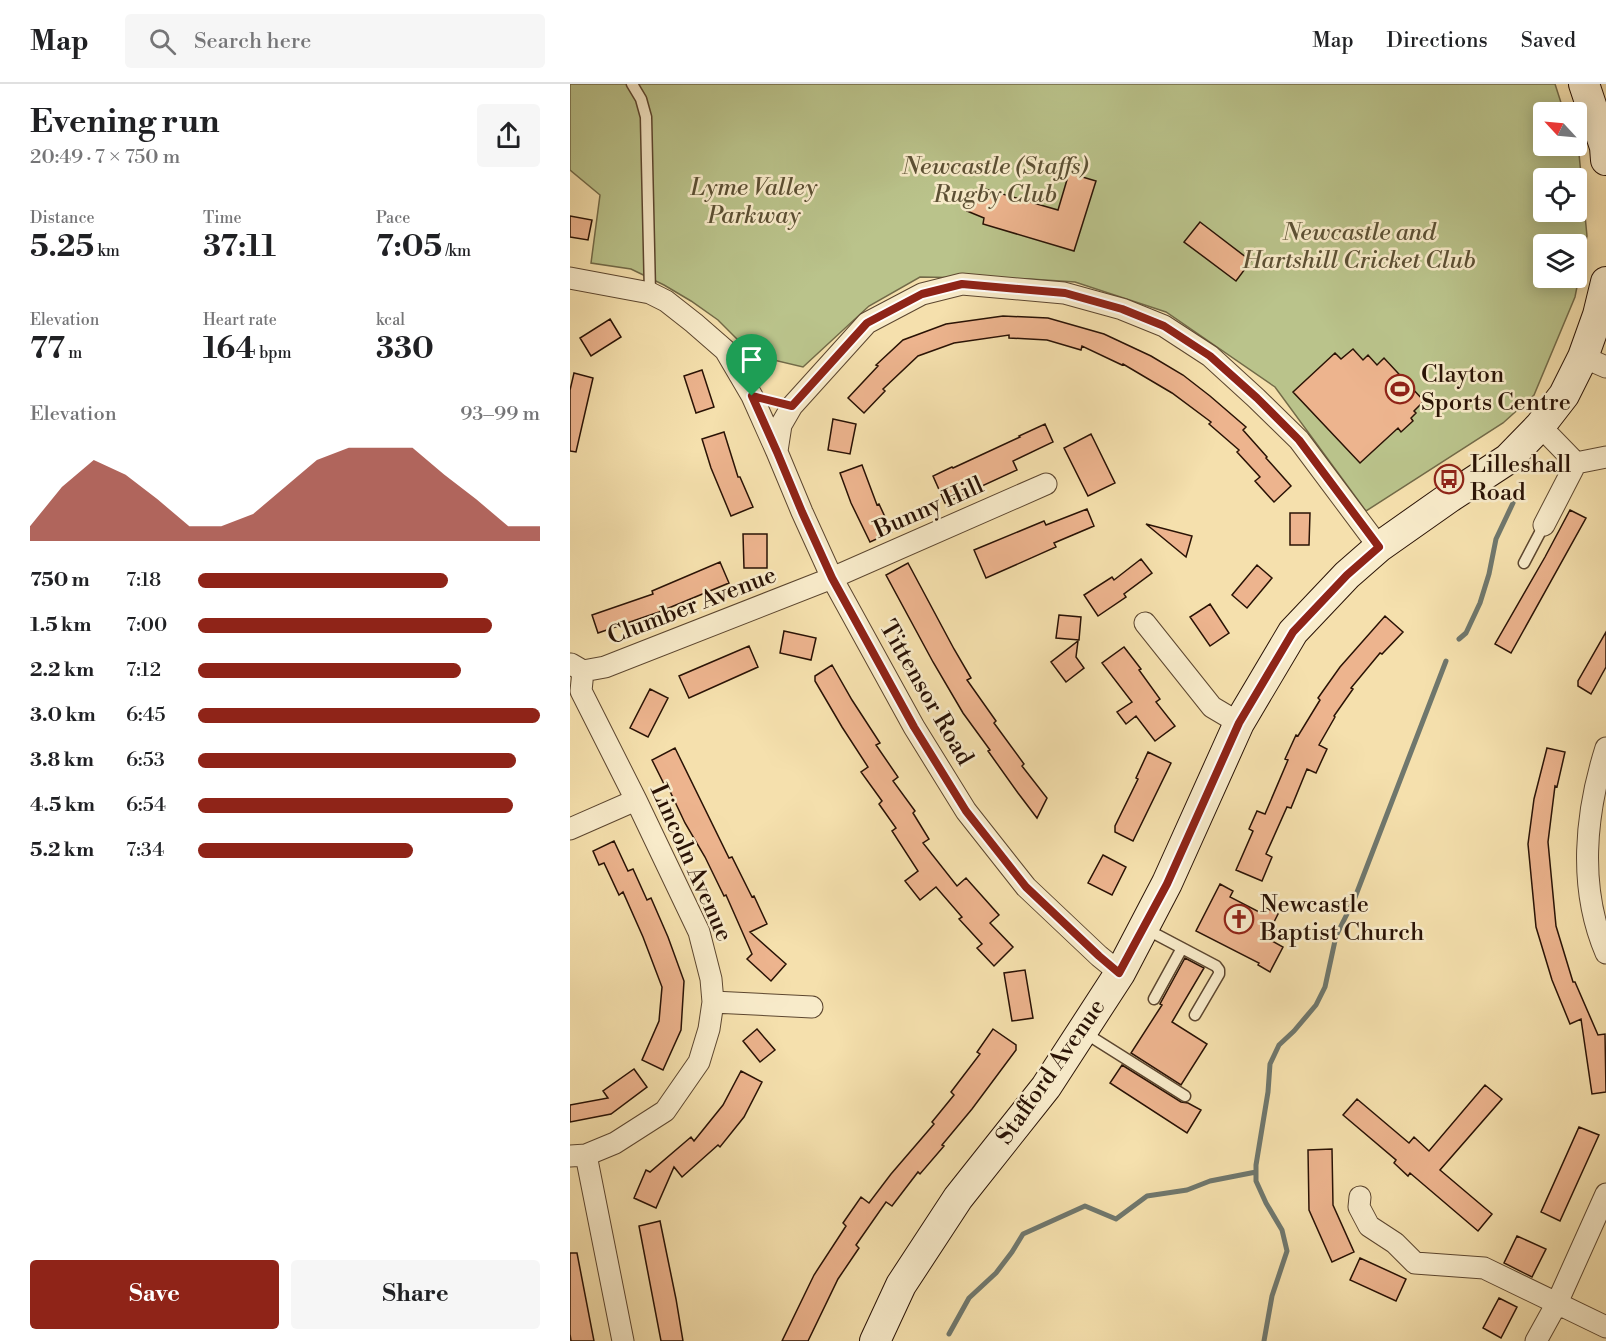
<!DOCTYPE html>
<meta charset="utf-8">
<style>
body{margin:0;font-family:"Libre Bodoni",serif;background:#f6f6f6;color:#202124;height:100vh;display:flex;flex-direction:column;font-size:22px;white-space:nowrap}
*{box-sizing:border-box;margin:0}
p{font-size:20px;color:#757577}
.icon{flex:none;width:33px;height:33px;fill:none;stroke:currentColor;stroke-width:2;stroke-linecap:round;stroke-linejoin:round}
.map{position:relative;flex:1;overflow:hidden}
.panel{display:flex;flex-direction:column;background:#fff;width:570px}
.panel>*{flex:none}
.needle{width:39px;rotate:296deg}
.tools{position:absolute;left:963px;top:18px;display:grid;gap:12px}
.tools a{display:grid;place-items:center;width:54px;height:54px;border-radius:6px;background:#fff;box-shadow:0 3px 15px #0003;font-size:30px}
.pin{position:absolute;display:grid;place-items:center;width:51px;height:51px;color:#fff;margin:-62px -26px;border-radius:50% 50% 50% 0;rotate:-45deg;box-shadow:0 0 6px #0007}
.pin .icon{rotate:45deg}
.round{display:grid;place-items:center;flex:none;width:63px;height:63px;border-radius:6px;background:#f6f6f6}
.overview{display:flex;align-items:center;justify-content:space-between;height:102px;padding:0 30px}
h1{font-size:33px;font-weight:700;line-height:45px}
.figures{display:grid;grid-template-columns:repeat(3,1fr);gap:9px;height:102px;padding:6px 30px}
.figures div{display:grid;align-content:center}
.figures b{font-size:30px;font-weight:700}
.figures small{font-size:16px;font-weight:400}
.figures p{font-size:16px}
.chart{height:168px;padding:12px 30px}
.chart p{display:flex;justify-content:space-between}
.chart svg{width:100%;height:108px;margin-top:6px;fill:#8f2418;opacity:.7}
.cta{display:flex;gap:12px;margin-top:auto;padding:12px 30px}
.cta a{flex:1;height:69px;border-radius:6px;background:#8f2418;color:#fff;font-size:24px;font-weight:700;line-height:69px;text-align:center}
.cta a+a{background:#f6f6f6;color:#202124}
ul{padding:0 30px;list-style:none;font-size:20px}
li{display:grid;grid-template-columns:96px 72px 1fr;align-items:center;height:45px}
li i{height:15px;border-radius:8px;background:#8f2418}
header{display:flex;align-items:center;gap:36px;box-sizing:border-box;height:84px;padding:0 30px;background:#fff;border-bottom:2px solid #e0e0e0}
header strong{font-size:28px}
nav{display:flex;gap:33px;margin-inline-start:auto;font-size:21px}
.search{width:420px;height:54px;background:#f6f6f6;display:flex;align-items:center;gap:15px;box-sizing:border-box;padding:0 21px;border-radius:6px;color:#757577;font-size:22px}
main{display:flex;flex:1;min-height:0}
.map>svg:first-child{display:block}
</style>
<header>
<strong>Map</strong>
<div class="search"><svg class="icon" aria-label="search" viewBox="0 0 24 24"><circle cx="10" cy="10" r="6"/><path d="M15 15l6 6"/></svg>Search here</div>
<nav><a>Map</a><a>Directions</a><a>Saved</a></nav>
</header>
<main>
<section class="panel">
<div class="overview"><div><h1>Evening run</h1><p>20:49 · 7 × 750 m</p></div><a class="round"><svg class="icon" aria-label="share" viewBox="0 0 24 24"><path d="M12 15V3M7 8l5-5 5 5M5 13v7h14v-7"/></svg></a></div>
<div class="figures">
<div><p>Distance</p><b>5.25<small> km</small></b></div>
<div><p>Time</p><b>37:11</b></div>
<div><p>Pace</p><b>7:05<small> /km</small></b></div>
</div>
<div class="figures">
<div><p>Elevation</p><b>77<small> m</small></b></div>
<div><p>Heart rate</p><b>164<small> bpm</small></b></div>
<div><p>kcal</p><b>330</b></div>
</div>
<div class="chart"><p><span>Elevation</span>93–99 m</p>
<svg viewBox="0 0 160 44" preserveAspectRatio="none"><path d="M0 44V38L10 22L20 11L30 17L40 27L50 38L60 38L70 33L80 22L90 11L100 6L110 6L120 6L130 17L140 27L150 38L160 38V44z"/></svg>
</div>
<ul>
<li><b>750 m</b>7:18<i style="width:73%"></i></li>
<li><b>1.5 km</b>7:00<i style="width:86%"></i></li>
<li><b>2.2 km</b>7:12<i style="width:77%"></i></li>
<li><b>3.0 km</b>6:45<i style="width:100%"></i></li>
<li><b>3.8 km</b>6:53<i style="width:93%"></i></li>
<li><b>4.5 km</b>6:54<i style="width:92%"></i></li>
<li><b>5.2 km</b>7:34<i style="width:63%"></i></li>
</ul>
<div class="cta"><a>Save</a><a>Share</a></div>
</section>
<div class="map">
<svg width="1036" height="1257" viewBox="0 0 1036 1257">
<rect width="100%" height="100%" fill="#f5e0ad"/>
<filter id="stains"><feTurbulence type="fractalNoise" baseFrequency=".00333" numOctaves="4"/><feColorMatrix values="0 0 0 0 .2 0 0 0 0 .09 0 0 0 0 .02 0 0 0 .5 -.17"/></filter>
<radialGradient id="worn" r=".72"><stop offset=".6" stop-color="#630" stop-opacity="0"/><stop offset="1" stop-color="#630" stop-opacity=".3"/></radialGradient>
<path fill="#bac38b" stroke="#726a48" stroke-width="1.5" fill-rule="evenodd" d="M0,0h985l9,28h-20v34h32l3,8 8,82 -12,61 -41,98 -31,28 -137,88 -91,-124 -109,-75 -91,-30 -45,-3 -110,-2 -51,29 -66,61 -50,-12 -35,-35 -27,-19 -27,-16 -33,-16 -40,-6 9,-68 -30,-25zM974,94h32v34h-32zM974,160h32v34h-32z"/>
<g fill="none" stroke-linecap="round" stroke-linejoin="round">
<path stroke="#6f776d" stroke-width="5" d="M889,555l7,-6 14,-30 9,-29 7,-35 17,-36
M379,1250l20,-36 27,-25 16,-21 11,-18 62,-28 31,13 31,-23 40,-6 23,-9 46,-9
M694,1257l8,-45 15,-45 -5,-21 -16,-27 -10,-22v-16l12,-73 2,-28 9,-19 15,-14 22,-26 9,-18 11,-51 18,-36 92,-239"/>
</g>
<path fill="#edb48e" stroke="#291205" stroke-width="1.5" d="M499,89l27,8 -22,70 -91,-27 1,-6 -17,-7 5,-18 11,3 2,-7 73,21z
M0,132l22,4 -4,20 -18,-3z
M630,138l51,39 -15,20 -52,-39z
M433,232l45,2 56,16 47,22 32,19 27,21 36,31 -3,3 24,27 -1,1 25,28 -17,16 -19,-21 5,-4 -23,-25 2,-2 -30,-26 2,-2 -39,-29 -49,-29 -1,1 -40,-19 -1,4 -34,-10 -38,-2v-3l-55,8 -36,13 -35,33 2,2 -21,22 -16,-15 30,-32 -2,-1 27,-25 43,-16z
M40,235l11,18 -30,19 -11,-18z
M783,265l10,11 5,-5 9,10 7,-7 40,43 -10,10 2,2 -5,5 2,3 -12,11 -3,-4 -38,35 -67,-71 42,-39 6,6z
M132,286l12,37 -18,6 -12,-37z
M4,289l19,5 -17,74 -6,-1v-61z
M263,335l23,5 -6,30 -22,-4z
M475,340l8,18 -40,19 4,9 -72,33 -12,-27 19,-9 1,1 67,-31 -1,-1z
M154,348l14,45h2l13,30 -22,9 -20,-48 -9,-29z
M521,350l24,49 -27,13 -24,-48z
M292,381l15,40 2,-1 13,28 -22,10 -19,-39 -11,-30z
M517,425l7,17 -40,17 2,4 -70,31 -12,-28 70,-29 2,4z
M1000,426l16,8 -75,135 -16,-9 50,-87z
M720,429h20l-1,32h-19z
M576,440l46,12 -6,21z
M173,450h24v34h-23z
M571,475l11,14 -28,21 2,3 -28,19 -14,-21 28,-18 2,3z
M150,478l9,21 -70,29 -61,21 -6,-18 61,-21 -1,-3z
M338,479l46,86 17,29 -4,2 29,41 -2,2 30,41 -2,2 25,32 -10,20 -19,-25 -30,-42 2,-1 -27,-37 -30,-51 -47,-87z
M687,481l15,13 -25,30 -15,-13z
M640,520l19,29 -19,13 -20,-29z
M489,531l22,2 -2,23 -23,-2z
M815,532l18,16 -21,22 -2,-1 -29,35 2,1 -19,27 1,1 -16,28 8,4 -11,24 -9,-4 -16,39 -4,-1 -21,47 6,3 -10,24 -26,-11 17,-39 -4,-2 8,-18 8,3 23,-54 -3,-1 11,-24 2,1 22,-36 -2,-2 22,-31z
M214,547l32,7 -5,22 -31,-7z
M1036,548v35l-15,27 -13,-8v-5z
M508,557l-2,16 8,11 -18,14 -15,-20z
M179,562l9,21 -69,31 -10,-22z
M554,563l17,22 -2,1 21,29 -4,3 19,24 -20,15 -19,-25 -10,8 -9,-12 15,-10 -30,-39z
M262,581l20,35 28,43 -4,2 22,32 -5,4 22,30 -2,2 16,26 -6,4 34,43 9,-8 33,37 -9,8 23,24 -19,19 -17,-18 5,-4 -23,-25 3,-2 -26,-30 -16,13 -15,-19 13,-10 -26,-40 4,-3 -17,-24 3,-3 -21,-29 7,-5 -26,-40 -27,-46v-5z
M80,605l18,9 -20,39 -18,-9z
M105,664l54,110 3,-1 20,40 2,-1 13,28 -17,8 36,32 -15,17 -24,-22 5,-5 -26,-59 -2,1 -19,-39 -20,-34 -18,-38 -2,1 -13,-26z
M977,664l18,4 -8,35 -2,-1 -7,56 8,84 17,56h2l23,53 7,-1 1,58 -14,2 -11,-75 -11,5 -18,-44 -16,-53 -8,-83 6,-45z
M578,668l23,11 -38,78 -18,-9v-6l23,-47 -2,-1z
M44,757l14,30 5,-2 14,31 4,-2 17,39 16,44 -3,49 -18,40 -21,-10 17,-39 3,-34 -19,-50 -20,-45 -4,3 -15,-32 -5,2 -6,-14z
M533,771l23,12 -14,28 -24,-12z
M650,800l13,7 -3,6 31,16 3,-6 14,7 -5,10 4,8 -5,9 11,6 -13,25 -12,-7 1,-2 -63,-32z
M615,874l19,10 -32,54 35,22 -26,41 -50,-32 31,-48 -2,-1z
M455,886l8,48 -21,3 -8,-48z
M187,945l18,21 -15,12 -17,-21z
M423,945l23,16v5l-44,59 -30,36 2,1 -24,28 -2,-2 -26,34 -6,-4 -30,43 3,3 -21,31 -30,62h-26l32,-66 32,-49 -3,-3 18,-26 8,6 22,-29 43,-50 -2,-2 22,-27 -3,-3 29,-38 -3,-2z
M552,981l59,37 7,1 13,7 -14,23 -77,-50z
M64,985l13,18 -36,27 -41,8v-17l38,-7 -5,-7z
M171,987l21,11 -18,35 -24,30 -2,-2 -36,32 -8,-10 -18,41 -22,-10 12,-28 4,2 41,-35 3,4 29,-36z
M915,1001l17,14 -62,71 52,44 -14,17 -68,-58 -2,3 -14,-13 2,-3 -53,-45 14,-16 52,44 5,-6 15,14z
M1009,1043l20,8 -39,86 -19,-9z
M762,1065l1,56 21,47 -22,10 -23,-52 -1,-60z
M90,1137l16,78 7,42h-22l-22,-115z
M947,1152l29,13 -14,28 -28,-14z
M0,1169h7l17,88h-23l-1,-7z
M790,1174l46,21 -10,22 -46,-21z
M929,1214l18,9 -16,31 -18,-10z"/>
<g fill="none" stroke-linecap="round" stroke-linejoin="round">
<g stroke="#5c462f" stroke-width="13">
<path id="lane" d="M62,0l9,15 5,18 4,176
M954,479l20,-38
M574,844l72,38 3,4v4l-24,41
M584,915l28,-51
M515,949l100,63"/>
</g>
<g stroke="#5c462f" stroke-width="23">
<path id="street" d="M0,194l80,15 16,8 28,22 31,27 27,46 25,56 25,60 30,66 82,149 52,84 60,76 73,69 21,17
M1013,273l23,10
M970,342l36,37 -32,62
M207,367l4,-26 11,-19 75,-83 55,-29 40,-10 102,9 58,16 42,17 46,30 46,42 43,42 80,107
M1006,379l30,-6
M575,539l67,84 27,16
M1,580l12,7 22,-4 227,-89 214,-94
M1036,664c-21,66 -28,140 0,205
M0,745l66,-29
M143,918l99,5
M16,1071l37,186
M0,1072l16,-1 29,-12 50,-32 34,-49 10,-33 4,-27 -2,-23 -12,-47 -63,-132 -55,-109 2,-20
M790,1113l-1,10 10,19 26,17 20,20 69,5 122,59
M966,1257l21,-38 49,-109"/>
</g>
<g stroke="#291205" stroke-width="32">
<path id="secondary" d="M1014,0l21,63 1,13
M305,1257l26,-56 57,-87 88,-111 74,-114 47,-90 72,-160 54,-91 54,-57 32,-28 71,-50 58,-38 32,-33 24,-31 19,-38 15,-42 8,-33"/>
</g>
<use href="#lane" stroke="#f8ebca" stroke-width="10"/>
<use href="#street" stroke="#f8ebca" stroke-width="21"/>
<use href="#secondary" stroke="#f8ebca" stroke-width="30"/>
</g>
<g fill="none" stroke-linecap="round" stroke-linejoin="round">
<g stroke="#fff" stroke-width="12">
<path id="route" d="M392,200l103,9 57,16 42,17 46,30 47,42 42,42 80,107 -32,28 -54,57 -54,91 -72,161 -48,89 -20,-17 -73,-69 -60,-76 -52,-84 -82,-149 -30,-66 -25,-60 -25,-56 40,10 75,-83 55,-29z"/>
</g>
<use href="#route" stroke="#8f2418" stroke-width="8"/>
</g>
<defs>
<g id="stadium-ring" transform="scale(1.5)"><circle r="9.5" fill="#f8ebca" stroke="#8f2418" stroke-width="1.5"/><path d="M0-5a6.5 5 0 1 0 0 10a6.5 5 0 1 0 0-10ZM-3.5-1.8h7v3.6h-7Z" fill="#8f2418"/></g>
<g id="bus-ring" transform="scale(1.5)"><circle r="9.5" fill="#f8ebca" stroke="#8f2418" stroke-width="1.5"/><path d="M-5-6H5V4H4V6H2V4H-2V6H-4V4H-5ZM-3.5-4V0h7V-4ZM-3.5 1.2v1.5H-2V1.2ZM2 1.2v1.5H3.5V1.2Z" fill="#8f2418"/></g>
<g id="church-ring" transform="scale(1.5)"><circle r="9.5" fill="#f8ebca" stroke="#8f2418" stroke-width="1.5"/><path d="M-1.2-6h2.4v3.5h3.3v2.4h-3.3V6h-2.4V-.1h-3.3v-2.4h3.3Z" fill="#8f2418"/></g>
</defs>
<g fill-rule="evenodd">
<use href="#stadium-ring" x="830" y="305"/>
<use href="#bus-ring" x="879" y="395"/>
<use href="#church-ring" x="669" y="835"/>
</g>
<g text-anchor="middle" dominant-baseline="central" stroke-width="5" stroke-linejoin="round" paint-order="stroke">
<g font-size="24" font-style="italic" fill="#5c5034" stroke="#f8ebca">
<text x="425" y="83">Newcastle (Staffs)<tspan x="425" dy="28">Rugby Club</tspan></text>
<text x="184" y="104">Lyme Valley<tspan x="184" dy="28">Parkway</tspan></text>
<text x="789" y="149">Newcastle and<tspan x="789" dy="28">Hartshill Cricket Club</tspan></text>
</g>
<g font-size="24" fill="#291205" stroke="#f8ebca" text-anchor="start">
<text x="851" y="291">Clayton<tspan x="851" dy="28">Sports Centre</tspan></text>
<text x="900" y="381">Lilleshall<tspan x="900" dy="28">Road</tspan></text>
<text x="690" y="821">Newcastle<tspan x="690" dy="28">Baptist Church</tspan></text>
</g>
<g font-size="24" fill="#291205" stroke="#f8ebca">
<text transform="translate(359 424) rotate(-24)">Bunny Hill</text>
<text transform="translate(122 522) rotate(-21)">Clumber Avenue</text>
<text transform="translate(356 609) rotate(60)">Tittensor Road</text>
<text transform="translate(121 779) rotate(66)">Lincoln Avenue</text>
<text transform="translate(481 988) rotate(-55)">Stafford Avenue</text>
</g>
</g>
<rect width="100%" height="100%" filter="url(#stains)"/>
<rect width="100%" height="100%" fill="url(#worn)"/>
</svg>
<div class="tools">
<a><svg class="needle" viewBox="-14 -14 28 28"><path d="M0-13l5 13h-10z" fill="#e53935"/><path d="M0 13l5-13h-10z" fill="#757577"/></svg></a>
<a><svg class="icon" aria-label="locate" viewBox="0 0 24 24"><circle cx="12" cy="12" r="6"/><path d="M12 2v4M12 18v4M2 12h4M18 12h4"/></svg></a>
<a><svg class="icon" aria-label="layers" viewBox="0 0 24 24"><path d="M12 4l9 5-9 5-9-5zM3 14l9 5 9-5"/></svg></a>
</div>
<div class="pin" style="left:182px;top:312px;background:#1e9e55"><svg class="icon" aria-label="arrive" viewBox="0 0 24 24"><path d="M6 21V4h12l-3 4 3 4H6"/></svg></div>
</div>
</main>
